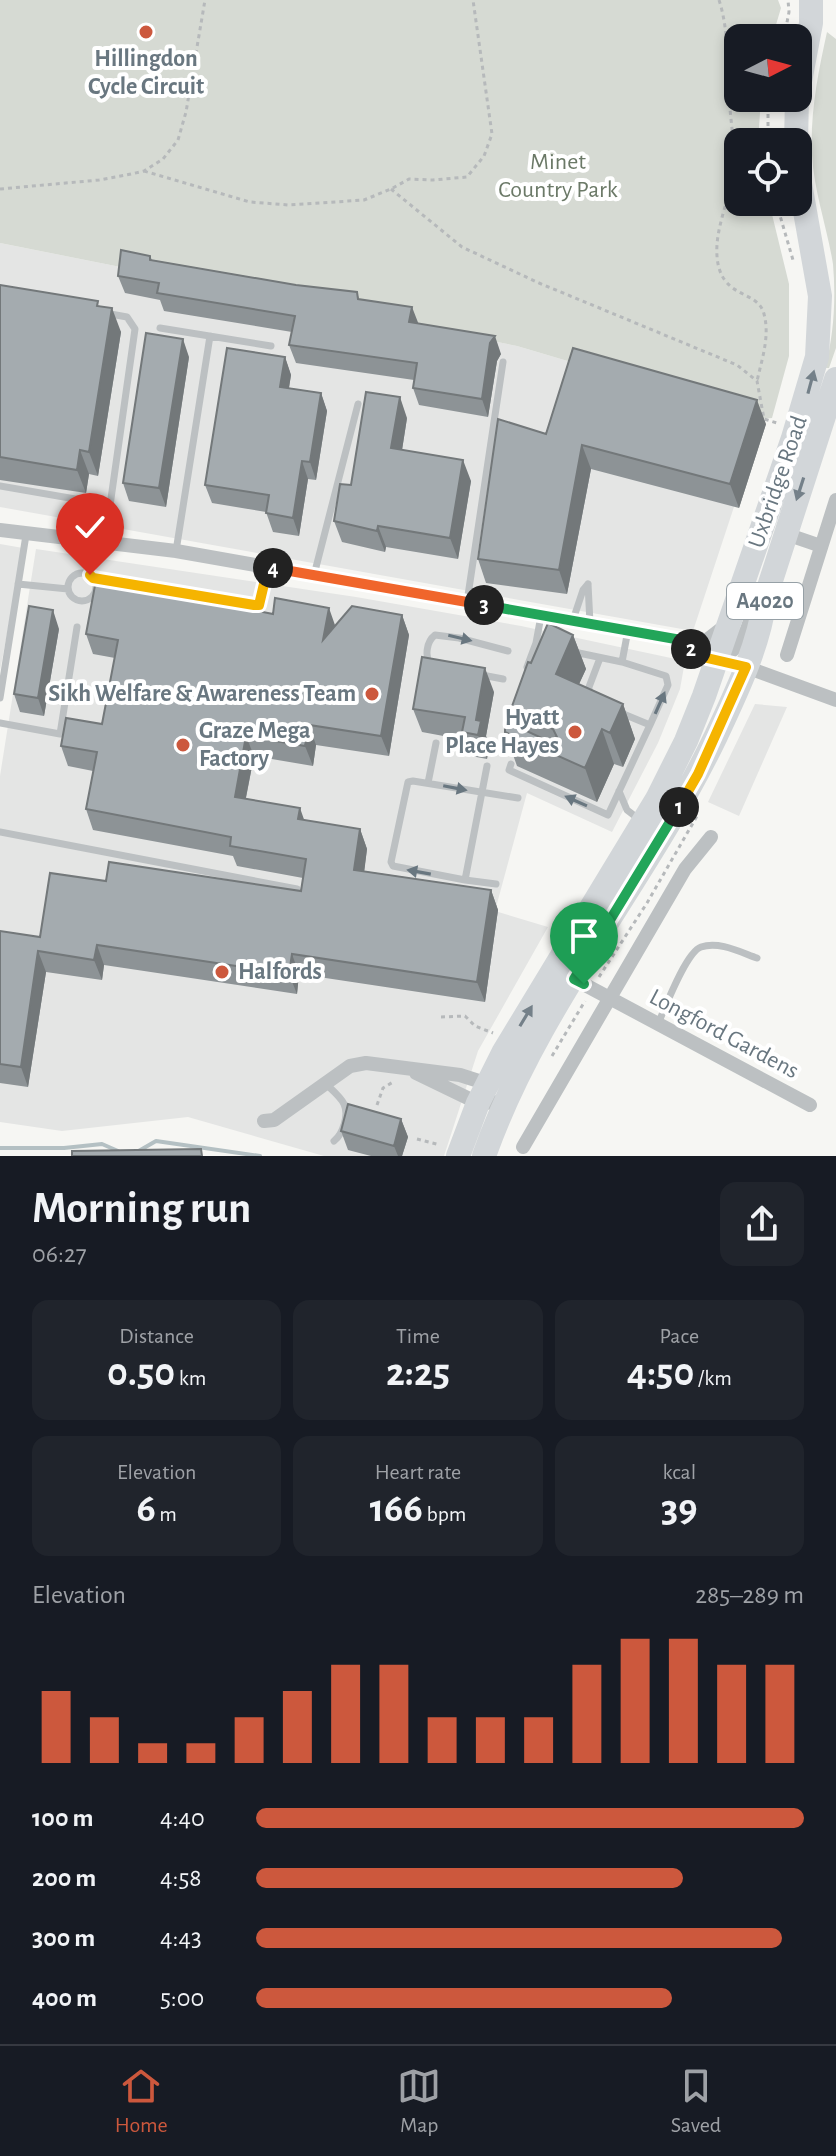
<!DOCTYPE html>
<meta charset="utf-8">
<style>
body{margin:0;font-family:"Alegreya Sans",sans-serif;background:#20242c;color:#f1f3f6;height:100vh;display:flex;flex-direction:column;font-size:30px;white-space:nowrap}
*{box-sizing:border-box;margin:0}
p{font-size:26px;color:#9ea1a6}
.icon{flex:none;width:44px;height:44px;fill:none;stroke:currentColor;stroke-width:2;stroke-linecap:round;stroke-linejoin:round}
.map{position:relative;height:1156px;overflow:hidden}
.details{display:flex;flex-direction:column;background:#171b24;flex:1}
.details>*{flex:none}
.needle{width:52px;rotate:84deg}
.controls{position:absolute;left:724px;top:24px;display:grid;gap:16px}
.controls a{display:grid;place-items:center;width:88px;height:88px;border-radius:16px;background:#171b24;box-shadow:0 4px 12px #0003;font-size:40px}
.pin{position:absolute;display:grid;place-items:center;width:68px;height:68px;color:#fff;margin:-82px -34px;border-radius:50% 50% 50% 0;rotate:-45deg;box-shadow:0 0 8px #0007}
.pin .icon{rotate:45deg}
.km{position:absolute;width:40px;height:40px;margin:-20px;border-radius:50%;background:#222;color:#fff;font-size:22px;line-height:40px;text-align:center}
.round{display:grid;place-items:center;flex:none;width:84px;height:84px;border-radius:16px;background:#20242c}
.headline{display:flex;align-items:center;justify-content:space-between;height:136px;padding:0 32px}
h1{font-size:44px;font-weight:600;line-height:60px}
.stats{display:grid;grid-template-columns:repeat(3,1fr);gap:12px;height:136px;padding:8px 32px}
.stats div{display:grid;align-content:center;border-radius:16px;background:#20242c;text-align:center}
.stats b{font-size:40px;font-weight:600}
.stats small{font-size:22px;font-weight:400}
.stats p{font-size:22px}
.chart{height:224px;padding:16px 32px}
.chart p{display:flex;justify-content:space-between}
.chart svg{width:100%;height:144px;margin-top:8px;stroke:#cc583d;stroke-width:6}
ul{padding:0 32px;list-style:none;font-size:26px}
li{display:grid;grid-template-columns:128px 96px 1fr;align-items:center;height:60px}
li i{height:20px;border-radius:10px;background:#cc583d}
.tabs{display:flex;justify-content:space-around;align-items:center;height:112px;border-top:2px solid #363941;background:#171b24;font-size:22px;color:#9ea1a6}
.tabs a{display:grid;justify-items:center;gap:4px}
.tabs .selected{color:#cc583d}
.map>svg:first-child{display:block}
</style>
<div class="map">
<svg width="836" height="1156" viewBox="0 0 836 1156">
<rect width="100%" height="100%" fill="#f6f6f3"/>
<path fill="#e4e5e4" d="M0,243l517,103 246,73 -70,212 -693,-124z
M0,544l23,4 -23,123z
M36,549l320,48 165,29 164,35 -5,28 -22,54 -46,89 -85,-39 -32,118 53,16 -70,124 -34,105h-120l-136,-39 -126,14 -62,-9v-346z
M755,704l32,3 -48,109 -31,-14z"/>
<path fill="#d6dad3" d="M0,0h778l3,8 -9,30h-34v60h23l-3,44h-20v60h31l20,82v72l-17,62 -9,1 -246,-73 -517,-103z
M827,32l9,7v309l-7,20h-4c9,-33 11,-70 8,-104 -6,-37 -19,-72 -21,-109 -2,-42 6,-82 15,-123z"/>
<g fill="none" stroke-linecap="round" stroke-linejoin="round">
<path stroke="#b4c0c3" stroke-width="4" d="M0,1148h64l38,-4 16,7
M130,1156l26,-15 104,15"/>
<path stroke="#b6b9bb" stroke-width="3" stroke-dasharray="4 4" stroke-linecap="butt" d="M719,0c10,30 8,66 10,98 2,26 7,54 3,80 -4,25 -17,52 -15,78 3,44 41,33 47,58 6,22 -2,45 -7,67
M784,38l5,-26 -1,-12
M768,142v-44
M144,171l106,31 39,3 75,-5 27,-11 18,-10 24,1 34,-3 17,-21 8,-22 -19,-134
M0,189l99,-9 32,-6 13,-3 19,-12 15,-19 8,-28 19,-112
M391,189l71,58 77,36 198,82 20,16 7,38 13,4
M776,202l17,58
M599,977l48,-74 50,-87
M441,1017l24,-1 10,10 18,7
M552,1056l33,-55
M377,1105l6,-17 10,-6
M417,1139l23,6"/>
<path stroke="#bcc0c2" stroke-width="7" d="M105,313l22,4 8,12 -30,212
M160,328l111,18
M0,486l110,19
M176,551l34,-215
M68 587a14 14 0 1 1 28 0a14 14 0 1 1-28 0Z
M314,575l44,-171
M93,578l161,27h5l9,-38
M18,584l50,5
M588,584l2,39
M467,602l36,-240
M541,616l-5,27 11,3
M573,620l10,-30 5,-6
M574,652l48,10 44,14 2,9 -18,40 -29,-12
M622,662l6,-32
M430,666c-5,-10 -4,-24 5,-31l24,3 49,13
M527,667l9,-24
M482,675l21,4
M589,697v-10l11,-29
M0,698l26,-163
M0,723l60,11 17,-107
M511,764l-2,6 99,45 42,-90
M487,766l-22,114 -72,-14 -2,-4 17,-80 5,-1 105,17
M428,783l8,-40
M619,791l8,19 13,10
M0,832l297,57
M465,880l31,4
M658,1024c7,-16 28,-72 43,-77 18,-6 39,5 56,11
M325,1083c6,6 16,14 19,21 5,11 -1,30 -10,37"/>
<path stroke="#bcc0c2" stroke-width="14" d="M0,530l176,21 505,89h26l18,-14
M786,534l35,12
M681,641l20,15 45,11 90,33
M787,655l49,-155
M716,661c20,-10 27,-19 34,-40
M574,979l236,126
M416,1073l62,30 26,-1
M264,1121l10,-1 76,-54 16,-3 94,12 28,9 3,3
M523,1147l162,-278 26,-32"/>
<path stroke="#d2d6d9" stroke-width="24" d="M798,92l13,-69v-23
M796,142l1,-44
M458,1156l20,-53 25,-50 154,-254 29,-58 18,-45 89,-258 24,-81 3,-61 -22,-124
M484,1156c53,-151 163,-276 232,-420 20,-43 43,-90 49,-137l71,-220"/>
</g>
<path fill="#8d9396" d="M150,256l2,4 144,25 61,7 2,7 59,24 83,31 -4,7 -9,56 -69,-12 -6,-17 1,-8 -118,-17 -7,-18 3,-13 -128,-21 -4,-11 -35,-7 -7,-17z
M0,285l100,21 21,26 -23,144 -9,-2 -3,19 -86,-13z
M189,357l-23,150 -37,-6 -6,-18z
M285,357l6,18 -2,13 32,5 6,18 -11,69 -8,-1 -9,57 -26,-4 -7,-20 -54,-9 -7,-18z
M407,418l-5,32 69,31 -13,78 -72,-12 -1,5 -43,-10 -8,-21z
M766,424l-27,84 -148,-39 -24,125 -81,-11 -8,-24 68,-125z
M402,615l7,20 -20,121 -73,-11 -3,21 -59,-10 -8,42 58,22 56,9 7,20 -3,22 127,19 7,20 -13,92 -186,-28 -2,20 -193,-29 -2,15 -56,-8 -18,115 -28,-4v-152l40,6 66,-56 195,10 2,-13 -66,-12 -4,-10 -140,-26 -7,-21 7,-38 -25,-5 -7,-20 41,-22 13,-66 -22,-4 -7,-20 250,-8z
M59,629l-15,87 -24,-4 -6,-18z
M573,635l13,34 -7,15 44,20 12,35 -12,28 -9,-3 -17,38 -80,-36 -12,-34 12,-6 -6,-17z
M494,692l-8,44 3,9 -2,14 -16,-3 -6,-16 -43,-8 -9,-23z
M401,1119l7,18 -6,19h-31l-23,-6 -7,-19z"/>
<path fill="#73787a" d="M412,307l7,18 -10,-3z
M112,308l9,24 -23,144 -9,-24z
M495,336l6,18 -4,7 -9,56 -6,-18 8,-56z
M183,339l6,18 -23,150 -7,-19z
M285,357l6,18 -5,30 -6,-18z
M321,393l6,18 -11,69 -6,-18z
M400,397l7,21 -8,51 -8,-21z
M757,400l9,24 -27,84 -9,-24z
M582,445l9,24 -24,125 -8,-24z
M80,450l9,24 -3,19 -9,-23z
M463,460l8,21 -13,78 -8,-21z
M302,461l6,18 -9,57 -6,-18z
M378,526l8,21 -1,5 -8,-21z
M329,608l7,20 -13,12z
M53,610l6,19 -15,87 -6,-18z
M402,615l7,20 -20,121 -8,-20z
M573,635l13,34 -18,39 -12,-34z
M485,668l9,24 -8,44 3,9 -2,14 -9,-24 -2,-15z
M623,704l12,35 -12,28 -13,-34z
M309,725l7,20 -3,21 -8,-20z
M602,729l12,35 -17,38 -12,-34z
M246,736l8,20 -12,61 -7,-20z
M300,808l7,20 -9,-9z
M360,829l7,20 -5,41 -8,-20z
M491,890l7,20 -13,92 -8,-20z
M97,945l7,20 -2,15 -8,-20z
M38,951l8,21 -18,115 -7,-20z
M292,954l7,20 -2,20 -8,-20z
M401,1119l7,18 -6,19h-4l-4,-10z"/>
<path fill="#a4abaf" stroke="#73787a" stroke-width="2" d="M121,250l29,6v4l146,25 61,7 1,7 54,8 -3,15 86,14 -5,7 -8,56 -69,-11 4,-25 -128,-18 6,-29 -138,-23 2,-10 -41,-7z
M0,285l98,16 -1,5 15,2 -23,144 -9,-2 -3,20 -77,-13z
M146,333l37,6 -24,149 -36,-5z
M227,348l58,9 -5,30 41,6 -11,69 -8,-1 -9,57 -27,-5 3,-18 -64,-10z
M573,348l184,52 -27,84 -148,-39 -23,125 -81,-11 20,-140 48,15z
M366,392l34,5 -9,51 72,12 -13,78 -72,-12 -1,5 -43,-10 6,-37 11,1z
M96,580l177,34 2,-16 54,10 -6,32 29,-34 50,9 -21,121 -72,-11 -4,21 -59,-10 -11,61 65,11 -2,11 62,10 -6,41 137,20 -14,92 -185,-28 -3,20 -192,-29 -3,15 -56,-9 -17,116 -21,-3v-133l40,6 10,-64 56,8 3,-19 192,29 5,-32 -76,-13 1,-9 -145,-28 11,-57 -36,-6 5,-28 36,6 16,-84 -32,-6z
M29,606l24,4 -15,88 -24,-4z
M548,623l25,12 -17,39 67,30 -13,29 -8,-4 -17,39 -80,-36v-11l43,20 9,-4 -4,-8 -42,-20 17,-47 3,1z
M422,657l63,11 -9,52 5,1 -3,14 -16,-3 3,-15 -52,-8z
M348,1104l53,15 -7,27 -53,-15z
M201,1149l1,7h-130v-5z"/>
<defs><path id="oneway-solid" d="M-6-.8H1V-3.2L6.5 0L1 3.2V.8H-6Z" transform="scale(2)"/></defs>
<g fill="#748089">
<use href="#oneway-solid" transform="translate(811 382) rotate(-75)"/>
<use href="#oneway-solid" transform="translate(800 489) rotate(108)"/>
<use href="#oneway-solid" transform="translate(526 1016) rotate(-59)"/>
</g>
<g fill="#697780">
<use href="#oneway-solid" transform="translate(460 638) rotate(13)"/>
<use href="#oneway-solid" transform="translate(660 703) rotate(-66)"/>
<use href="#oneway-solid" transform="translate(455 788) rotate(11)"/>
<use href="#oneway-solid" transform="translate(576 801) rotate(-156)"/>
<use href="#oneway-solid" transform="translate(419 872) rotate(-170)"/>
</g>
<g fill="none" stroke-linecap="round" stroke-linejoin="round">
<g stroke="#fff" stroke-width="16">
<path id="split-1" d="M584,984l-10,-5 105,-172"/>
</g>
<g stroke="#fff" stroke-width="16">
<path id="split-2" d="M679,807l19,-33 48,-107 -39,-9 -16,-9"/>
</g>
<g stroke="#fff" stroke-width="16">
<path id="split-3" d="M484,605l197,35 10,9"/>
</g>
<g stroke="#fff" stroke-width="16">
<path id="split-4" d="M273,568l211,37"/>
</g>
<g stroke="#fff" stroke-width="16">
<path id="split-5" d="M90,575l3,3 161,27h5l9,-38 5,1"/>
</g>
<use href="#split-1" stroke="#22a559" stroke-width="10"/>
<use href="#split-2" stroke="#f5b400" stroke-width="10"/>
<use href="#split-3" stroke="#22a559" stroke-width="10"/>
<use href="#split-4" stroke="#f0652b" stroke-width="10"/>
<use href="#split-5" stroke="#f5b400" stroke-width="10"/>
</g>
<g fill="#cc583d" stroke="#fff" stroke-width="3">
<circle cx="146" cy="32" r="8"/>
<circle cx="372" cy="694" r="8"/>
<circle cx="575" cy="732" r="8"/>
<circle cx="183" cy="745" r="8"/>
<circle cx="222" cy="972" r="8"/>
</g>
<g text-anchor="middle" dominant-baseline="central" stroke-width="8" stroke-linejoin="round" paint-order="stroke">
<rect fill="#fff" stroke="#96a0a6" stroke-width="2" x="727" y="583" width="76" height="36" rx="6"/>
<g font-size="22" font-weight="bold" fill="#697780">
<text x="765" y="601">A4020</text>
</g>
<g font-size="24" font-weight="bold" fill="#697780" stroke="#fff" text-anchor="end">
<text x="146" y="59" text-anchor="middle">Hillingdon<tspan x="146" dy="28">Cycle Circuit</tspan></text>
<text x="356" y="694">Sikh Welfare &amp; Awareness Team</text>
<text x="559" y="718">Hyatt<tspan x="559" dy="28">Place Hayes</tspan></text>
<text x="199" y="731" text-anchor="start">Graze Mega<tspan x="199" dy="28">Factory</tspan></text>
<text x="238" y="972" text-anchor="start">Halfords</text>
</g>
<g font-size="24" fill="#6b7967" stroke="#fff">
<text x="558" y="162">Minet<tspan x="558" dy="28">Country Park</tspan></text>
</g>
<g font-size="24" fill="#697780" stroke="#fff">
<text transform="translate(778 482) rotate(-71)">Uxbridge Road</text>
<text transform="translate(724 1034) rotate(28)">Longford Gardens</text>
</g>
</g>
</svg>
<div class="controls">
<a><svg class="needle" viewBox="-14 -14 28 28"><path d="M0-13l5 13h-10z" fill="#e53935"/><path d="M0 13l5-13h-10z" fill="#9ea1a6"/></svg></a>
<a><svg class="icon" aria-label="locate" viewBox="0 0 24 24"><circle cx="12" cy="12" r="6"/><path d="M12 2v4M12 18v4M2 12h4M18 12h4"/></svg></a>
</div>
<div class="pin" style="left:584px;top:984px;background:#1e9e55"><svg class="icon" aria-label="arrive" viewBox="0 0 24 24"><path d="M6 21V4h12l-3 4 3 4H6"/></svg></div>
<div class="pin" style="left:90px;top:575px;background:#d93025"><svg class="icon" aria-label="check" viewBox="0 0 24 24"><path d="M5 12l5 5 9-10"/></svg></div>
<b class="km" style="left:679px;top:807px">1</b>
<b class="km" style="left:691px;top:649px">2</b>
<b class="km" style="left:484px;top:605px">3</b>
<b class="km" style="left:273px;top:568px">4</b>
</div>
<section class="details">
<div class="headline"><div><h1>Morning run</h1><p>06:27</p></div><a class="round"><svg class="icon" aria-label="share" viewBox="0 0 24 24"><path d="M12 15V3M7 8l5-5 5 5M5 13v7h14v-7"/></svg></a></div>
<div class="stats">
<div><p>Distance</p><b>0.50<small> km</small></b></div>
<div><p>Time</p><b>2:25</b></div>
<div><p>Pace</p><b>4:50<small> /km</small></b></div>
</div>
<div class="stats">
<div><p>Elevation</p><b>6<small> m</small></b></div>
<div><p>Heart rate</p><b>166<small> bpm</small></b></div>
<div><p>kcal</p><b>39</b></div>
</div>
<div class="chart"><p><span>Elevation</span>285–289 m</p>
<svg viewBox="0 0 160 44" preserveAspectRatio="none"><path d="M5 44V22M15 44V30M25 44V38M35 44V38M45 44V30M55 44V22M65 44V14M75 44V14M85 44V30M95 44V30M105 44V30M115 44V14M125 44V6M135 44V6M145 44V14M155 44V14"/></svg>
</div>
<ul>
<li><b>100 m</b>4:40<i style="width:100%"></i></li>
<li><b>200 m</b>4:58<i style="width:78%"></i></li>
<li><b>300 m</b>4:43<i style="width:96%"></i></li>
<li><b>400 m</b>5:00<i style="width:76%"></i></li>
</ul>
</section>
<nav class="tabs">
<a class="selected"><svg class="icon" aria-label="home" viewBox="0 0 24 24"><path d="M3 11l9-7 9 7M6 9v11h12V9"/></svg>Home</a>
<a><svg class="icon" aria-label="map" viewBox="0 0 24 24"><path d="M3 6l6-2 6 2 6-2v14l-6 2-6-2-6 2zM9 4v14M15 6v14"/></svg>Map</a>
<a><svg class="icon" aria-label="saved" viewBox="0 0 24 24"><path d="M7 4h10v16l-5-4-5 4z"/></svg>Saved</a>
</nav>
